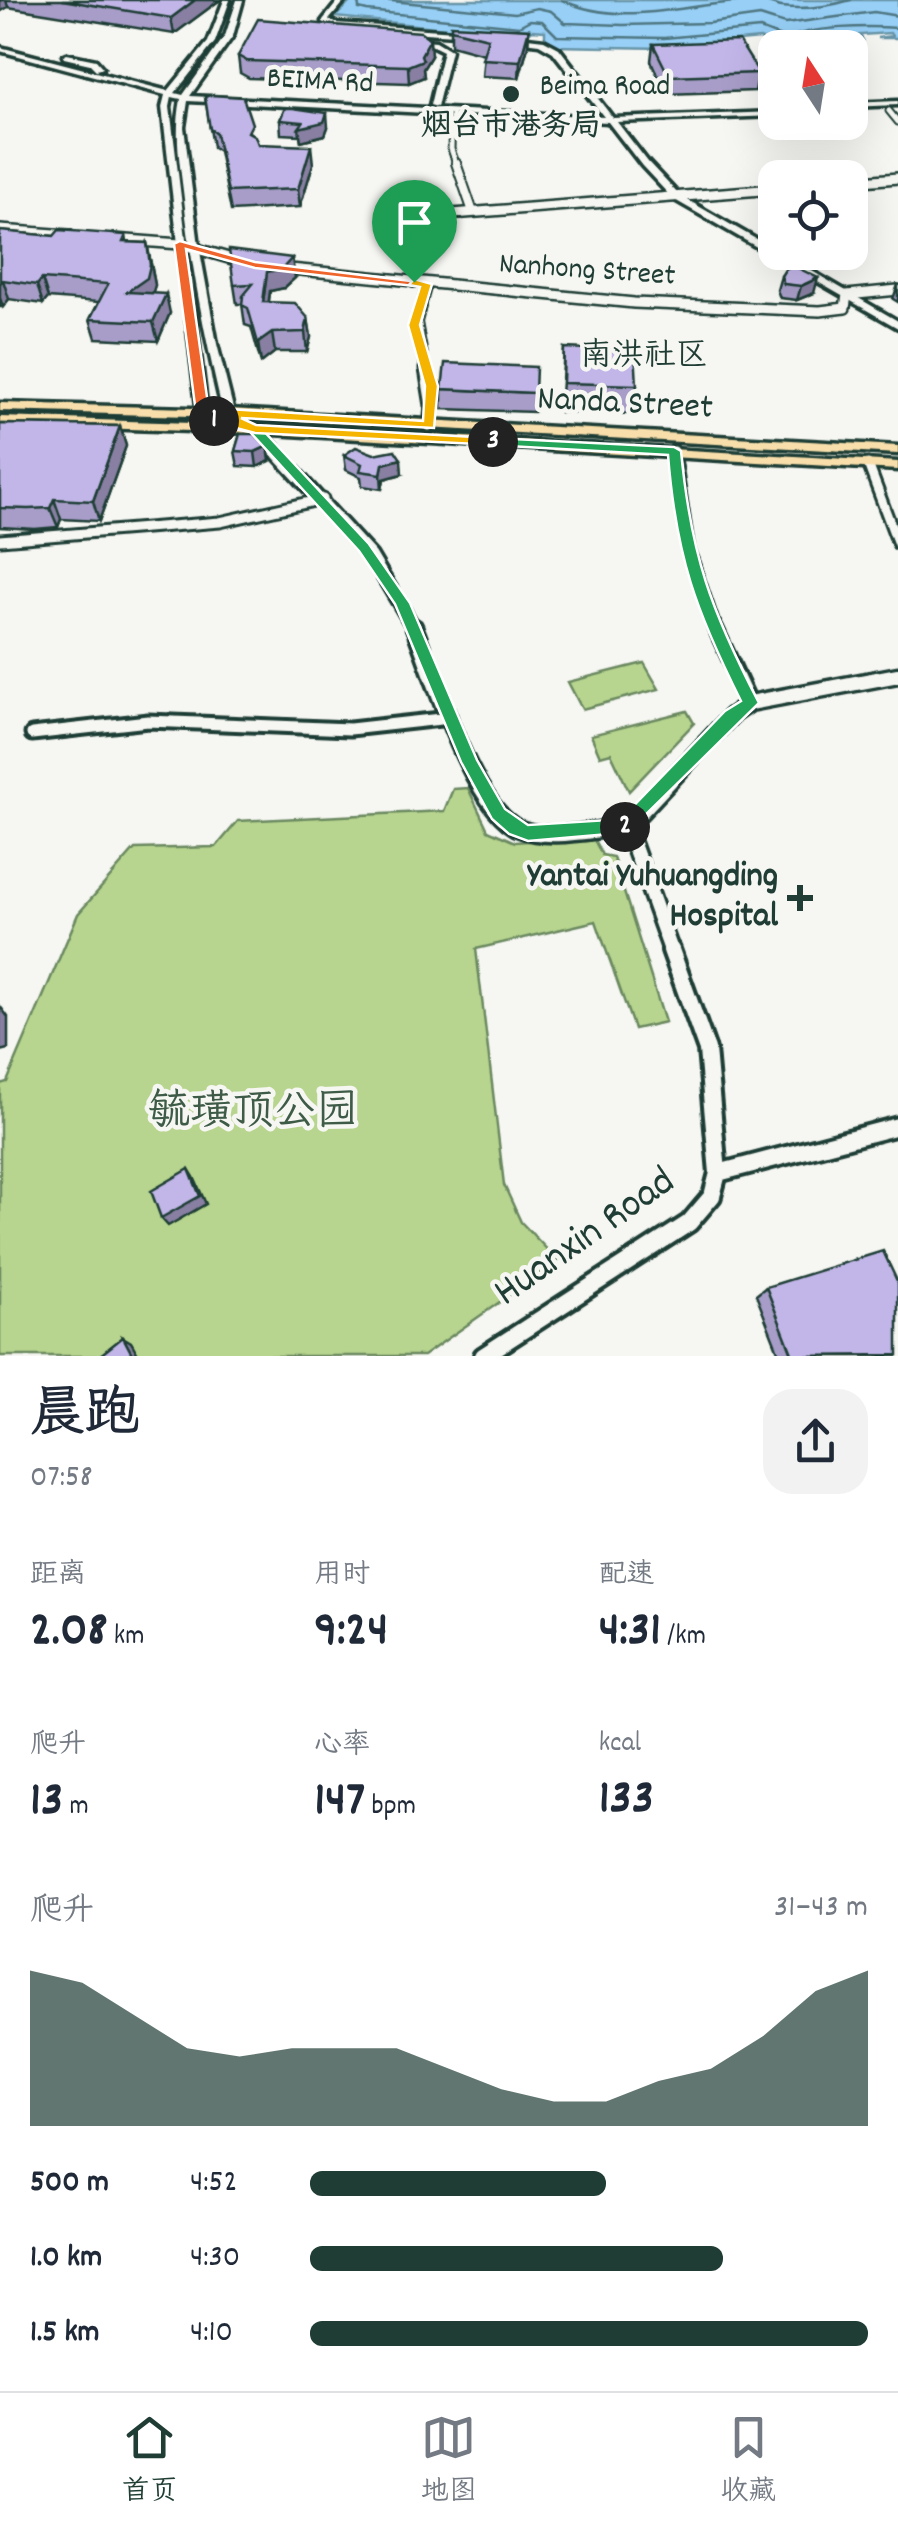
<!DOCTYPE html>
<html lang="zh">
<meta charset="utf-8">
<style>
body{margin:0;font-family:Dekko,"LXGW WenKai TC",sans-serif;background:#f2f2f3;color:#1f2937;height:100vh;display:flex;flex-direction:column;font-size:38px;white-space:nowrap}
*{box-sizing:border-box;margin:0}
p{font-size:32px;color:#747a83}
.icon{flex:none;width:55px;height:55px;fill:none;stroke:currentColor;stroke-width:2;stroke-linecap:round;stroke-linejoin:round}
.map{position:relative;height:1356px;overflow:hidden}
.details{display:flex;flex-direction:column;background:#fff;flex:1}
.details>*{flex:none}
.needle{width:65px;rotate:348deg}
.controls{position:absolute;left:758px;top:30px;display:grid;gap:20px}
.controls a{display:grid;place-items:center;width:110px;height:110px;border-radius:20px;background:#fff;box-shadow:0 10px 40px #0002;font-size:50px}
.pin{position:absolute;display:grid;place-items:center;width:85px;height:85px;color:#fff;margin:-102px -42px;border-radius:50% 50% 50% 0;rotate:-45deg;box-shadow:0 0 10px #0007}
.pin .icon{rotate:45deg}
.km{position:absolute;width:50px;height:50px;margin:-25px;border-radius:50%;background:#222;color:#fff;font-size:28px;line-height:50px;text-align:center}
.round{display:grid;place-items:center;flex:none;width:105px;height:105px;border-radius:30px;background:#f2f2f3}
.headline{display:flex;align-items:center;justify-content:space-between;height:170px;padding:0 30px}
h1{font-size:55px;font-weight:700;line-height:75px}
.metrics{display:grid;grid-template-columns:repeat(3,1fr);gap:15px;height:170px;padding:10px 30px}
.metrics div{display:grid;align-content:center}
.metrics b{font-size:50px;font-weight:700}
.metrics small{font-size:28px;font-weight:400}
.metrics p{font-size:28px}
.chart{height:280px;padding:20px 30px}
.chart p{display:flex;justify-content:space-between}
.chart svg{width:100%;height:180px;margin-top:10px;fill:#1f3d34;opacity:.7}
ul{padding:0 30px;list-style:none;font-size:32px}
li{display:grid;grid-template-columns:160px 120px 1fr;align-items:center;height:75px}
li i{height:25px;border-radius:12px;background:#1f3d34}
.dock{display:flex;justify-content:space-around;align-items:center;height:140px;border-top:2px solid #e0e1e3;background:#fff;font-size:28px;color:#747a83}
.dock a{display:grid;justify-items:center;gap:5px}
.dock .selected{color:#1f3d34}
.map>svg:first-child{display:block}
</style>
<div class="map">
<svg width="898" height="1356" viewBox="0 0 898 1356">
<rect width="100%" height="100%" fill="#f6f6f2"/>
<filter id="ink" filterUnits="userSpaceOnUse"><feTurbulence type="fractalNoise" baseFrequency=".01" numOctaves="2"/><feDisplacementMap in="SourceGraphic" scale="20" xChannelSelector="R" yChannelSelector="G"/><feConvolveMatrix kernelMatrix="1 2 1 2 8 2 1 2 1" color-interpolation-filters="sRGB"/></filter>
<g filter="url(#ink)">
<path fill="#b7d58e" stroke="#6b8961" stroke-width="2.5" d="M644,663l15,26 -77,20 -14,-27z
M687,711l7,12 -65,68 -18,-38 -11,3 -9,-21z
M468,788l20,42 27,12 77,-6 10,19 11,2 52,165 -31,7 -38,-108 -120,28 28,236 17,37 37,39 -135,95h-423v-272l7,-2 71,-168 57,-65 81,-2 22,-26 206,-10 9,-22z"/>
<path fill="#97cff6" stroke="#6795a8" stroke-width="2.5" d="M352,0h546v38h-21l15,-2 -2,-3 -30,2 3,5 -92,4 -11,-5 -96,9 -112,-2 -7,-5v-10l-13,-1 -6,6 -191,-19z"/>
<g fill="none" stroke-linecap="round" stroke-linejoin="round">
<path stroke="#4f7782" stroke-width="2.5" d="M358,0l1,9 8,2 152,15 11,-6 12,1 15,15 107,2 96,-9 26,10c24,-13 85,-13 112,-11
M381,0l134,13 22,-5 14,3 14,12 58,2 87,-2 50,-7 25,8 89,-12 24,4
M562,0c63,30 132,0 198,1 8,1 15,5 22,6 22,3 48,-1 69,-7"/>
<g stroke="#1f3d34" stroke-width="9">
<path id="minor-far3" d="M889,111l9,11
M452,114l-1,35 6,17"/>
</g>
<g stroke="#1f3d34" stroke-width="12">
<path id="minor-far2" d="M456,163l17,49
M413,283l26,-68
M426,372l-9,-50 10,-38"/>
</g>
<g stroke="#1f3d34" stroke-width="15">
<path id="minor-far1" d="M425,369l6,37 -2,20
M674,451l15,99 27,80
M868,464l30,80
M0,540l220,-18 103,-23"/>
</g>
<g stroke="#1f3d34" stroke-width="19">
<path id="minor" d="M715,627l35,76
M32,734l116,-13 202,8 100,-11"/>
</g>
<g stroke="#1f3d34" stroke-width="14">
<path id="tertiary-far3" d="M850,182l48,-4
M439,215l336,-26
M0,230l69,5
M114,239l66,5 66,19
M280,268l354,35 186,8 25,-3 2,-13 51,-5"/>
</g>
<g stroke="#1f3d34" stroke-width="18">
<path id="tertiary-far2" d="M255,429l116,127 44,74"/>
</g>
<g stroke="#1f3d34" stroke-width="21">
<path id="tertiary-far1" d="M414,627c19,47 59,184 106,202 31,12 74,0 107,-2
M672,953l-45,-126 104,-111 19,-13 148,-28"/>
</g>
<g stroke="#1f3d34" stroke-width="24">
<path id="tertiary" d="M718,1173l180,-47
M483,1356l206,-133 23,-27 6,-23 -11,-123 -36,-100"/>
</g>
<g stroke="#1f3d34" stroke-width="7">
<path id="secondary" d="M224,0h6l-15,42 -40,51 8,2 42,-59 12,-36h6l-10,36 -43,60 414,21 -51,-65 -14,-8 -31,-4 -1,-2 4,-2 33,4 15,8 54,70 162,-6v4l-158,6 31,40 31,33 96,55v2h4l119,69v7l-225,-129 -31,-33 -34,-44 -420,-21 -4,26 15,119 18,98 17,68 9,9 3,6 -6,4 -42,-16 -36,-308 3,-12 -165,-44v-4l168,44 40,-49zM172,97l9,2c-7,37 -1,64 3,100 8,73 22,143 39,214l6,6 -22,-8 -37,-304z
M339,0h7l-17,20 7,3 134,9 4,2 -4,2 -135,-9 -12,-5v-2z
M412,39l24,2 15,9 -14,57 -7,-2 13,-54 -12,-6 -22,-2v-4z
M67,54l29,6 7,8 -7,2 -6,-6 -26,-6 -1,-2z
M898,101v4l-48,2v-4z"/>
</g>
<g stroke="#1f3d34" stroke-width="7">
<path id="primary" d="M0,403l229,6 669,37v8l-669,-37 -229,-6z
M0,417l255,8 643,37v8l-643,-37 -255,-8z"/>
</g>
<use href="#minor-far3" stroke="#f6f6f2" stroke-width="5"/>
<use href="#minor-far2" stroke="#f6f6f2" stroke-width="8"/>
<use href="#minor-far1" stroke="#f6f6f2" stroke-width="9"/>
<use href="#minor" stroke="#f6f6f2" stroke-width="11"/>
<use href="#tertiary-far3" stroke="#f6f6f2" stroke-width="9"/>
<use href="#tertiary-far2" stroke="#f6f6f2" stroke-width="11"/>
<use href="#tertiary-far1" stroke="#f6f6f2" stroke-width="14"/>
<use href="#tertiary" stroke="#f6f6f2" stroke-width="16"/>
<use href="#secondary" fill="#f6f6f2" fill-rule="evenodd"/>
<use href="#primary" fill="#f8deab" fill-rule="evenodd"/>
</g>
<path fill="#a79dc8" stroke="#1f3d34" stroke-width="2.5" d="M0,0h220l-46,34 -166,-27z
M451,29h78l-1,17 -9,32 -37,-2 2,-22 -33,-9z
M653,44l106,29 -4,18 -89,3 -15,-33z
M238,56h193l-8,13 1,8 -15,6 -160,-5 -9,-5z
M205,97l48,38 5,9 55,20 -13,43 -69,4 -12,-60 -6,-4z
M285,108l43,19 -3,8 -24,6 -1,-6 -19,-1 -1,-14z
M0,231l54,5 72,-1 1,7 20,1 8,42 -3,8 18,20 -12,28 -62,-3 -6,-19 9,-17 -51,-4 -5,6 -34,-5 -6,8h-3z
M781,276l33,17 -17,7 -17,-2 -3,-8z
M295,278l-11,10 -14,3 -1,11 39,16 3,19 -4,15h-32l-14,11 -10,-36 -6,-2 -3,-21h-5l-3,-19z
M898,285v17l-5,-3z
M564,348l73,37 -4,29 -73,-2z
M442,389l93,4 -1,19 -92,-3z
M0,424l120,2 6,20 -27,75 -38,-2 -3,8 -23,2 -35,-2z
M240,434l30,27 -13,6 -19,-1 -3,-15z
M344,455l58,19 -18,5 -2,10 -20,-3 -1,-9 -15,-7z
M766,1287l132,69h-118l-24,-61z"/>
<path fill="#887fa2" stroke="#1f3d34" stroke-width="2.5" d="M0,0h6l2,7 -8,5z
M195,0h25l-46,34 -3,-16z
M529,29l-1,17 -9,32 1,-17z
M430,39l1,17 -8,13 1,8 -15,6 -1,-17 13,-11z
M327,113l1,14 -3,8 -24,6 -2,-13z
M311,146l2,18 -13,43 -2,-18z
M147,243l8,42 -4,13 -24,-6z
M292,258l3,20 -11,10 -14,3 -4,31 -3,-20 4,-30z
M818,278l-4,15 -17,7 4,-14z
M42,279l6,19 -5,6 -6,-19z
M3,280l6,19 -6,8 -3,-9v-15z
M166,294l4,19 -12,28 -5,-19z
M308,318l3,19 -4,15 -2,-20z
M272,333l3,19 -14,11 -3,-20z
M120,426l6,20 -27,75 -6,-20z
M268,446l2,15 -13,6 -2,-15z
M401,459l1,15 -18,5 -2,10 -1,-15 2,-10z
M54,499l7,20 -3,8 -8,-19z
M0,1006l8,11v32l-8,2z
M189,1169l5,8 12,27 -38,22 -7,-8z
M123,1337l8,5 8,14h-6z"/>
<path fill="#c2b6e8" stroke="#1f3d34" stroke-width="2.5" d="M62,0h133l-24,18z
M258,19l163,13 9,7 -9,16 2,5 -15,6 -161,-5 -9,-5z
M451,25l78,4 -9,32 -38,-2 6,-21 -37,-9z
M739,41l20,32 -90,3 -16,-32z
M210,95l33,2 9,27 -4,8 7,4 3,8 53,2 -13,43 -70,3 -12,-59 -6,-4 -5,-32z
M285,108h8l34,5 -3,9 -25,6 4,-6 -23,-2z
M59,230l67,5 -3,7 24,1 3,22 -3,13 -20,14 39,2 -13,28 -63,-3 18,-35 -66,-5 -5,6 -34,-5 -3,3v-52l54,5z
M229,250l63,8 -10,11 -15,3 -4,30 32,1 13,15 -3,14 -33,1 -14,10 -10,-35 -6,-3 1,-9 10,-12 -19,1z
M796,267l22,11 -17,8 -17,-2 -3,-8 5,-8z
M564,348l71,3 2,34 -74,-2z
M445,363l91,4 -1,26 -93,-4z
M0,424l120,2 -27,75 -39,-2 -4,9 -22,1 -28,-1z
M240,434h15l13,12 -13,6 -20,-1z
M356,447l18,7 21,-4 6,9 -18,5 -2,10 -21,-3 2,-7 -18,-9z
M189,1169l11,27 -39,22 -10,-27z
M883,1251l15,32v72l-105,1 -27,-69z
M123,1337l10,19h-34z"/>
</g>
<path fill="#f0652b" stroke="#fff" stroke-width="2.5" d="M180,241l75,21 164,20 -5,4 -159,-18 -69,-19 23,162 12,10 -7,4 -18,-12 -22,-169z"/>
<path fill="#22a559" stroke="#fff" stroke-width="2.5" d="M214,417l45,9 110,118 41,59 67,157 28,49 23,16 97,-6 9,8 -2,5 -104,9 -19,-7 -17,-15 -31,-57 -66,-158 -36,-53 -109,-119 -40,-8v-6z"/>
<path fill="#22a559" stroke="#fff" stroke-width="2.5" d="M493,438l181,9 7,4c10,105 30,159 78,252l-134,132 -9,-8 3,-6 106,-110 16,-10c-45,-90 -65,-144 -73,-246l-180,-10 -2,-3z"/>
<path fill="#f5b400" stroke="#fff" stroke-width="2.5" d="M414,279l18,5 -12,41 18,61 -4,42 -193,-10 15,7 237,13 6,4 -2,3 -242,-12 -19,-5 -12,-12v-6l4,-1 195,12 2,-35 -17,-61 12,-38 -11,-2z"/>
<g fill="#1f3d34" stroke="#f6f6f2" stroke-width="4">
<circle cx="511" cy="94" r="10"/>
<path d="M795 883h10v10h10v10h-10v10h-10v-10h-10v-10h10z"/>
</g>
<g text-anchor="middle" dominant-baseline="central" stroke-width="9" stroke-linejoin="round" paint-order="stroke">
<g font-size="30" fill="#1f3d34" stroke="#f6f6f2">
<text transform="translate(320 83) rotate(3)">BEIMA Rd</text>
<text x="605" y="88">Beima Road</text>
<text transform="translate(587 272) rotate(4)">Nanhong Street</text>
</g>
<g font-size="30" font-weight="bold" fill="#1f3d34" stroke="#f6f6f2">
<text x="511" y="128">烟台市港务局</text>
</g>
<g font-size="32" fill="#1f3d34" stroke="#f6f6f2">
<text x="644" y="358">南洪社区</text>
</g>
<g font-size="35" fill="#1f3d34" stroke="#f6f6f2">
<text transform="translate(625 405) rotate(3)">Nanda Street</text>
</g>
<g font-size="35" font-weight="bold" fill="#1f3d34" stroke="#f6f6f2" text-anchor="end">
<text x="778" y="878">Yantai Yuhuangding<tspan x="778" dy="40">Hospital</tspan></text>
</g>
<g font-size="42" fill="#3d5b46" stroke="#f6f6f2">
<text x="253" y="1115">毓璜顶公园</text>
</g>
<g font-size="42" fill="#1f3d34" stroke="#f6f6f2">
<text transform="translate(586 1239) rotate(-35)">Huanxin Road</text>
</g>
</g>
</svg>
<div class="controls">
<a><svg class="needle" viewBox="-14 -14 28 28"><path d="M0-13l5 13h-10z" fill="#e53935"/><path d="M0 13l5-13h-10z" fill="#747a83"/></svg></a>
<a><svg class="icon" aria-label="locate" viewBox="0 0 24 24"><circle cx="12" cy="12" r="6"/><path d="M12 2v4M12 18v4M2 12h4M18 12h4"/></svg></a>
</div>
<div class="pin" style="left:414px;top:282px;background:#1e9e55"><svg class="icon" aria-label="arrive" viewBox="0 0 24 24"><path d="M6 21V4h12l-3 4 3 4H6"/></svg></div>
<b class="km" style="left:214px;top:421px">1</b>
<b class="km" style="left:625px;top:827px">2</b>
<b class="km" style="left:493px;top:442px">3</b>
</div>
<section class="details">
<div class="headline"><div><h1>晨跑</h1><p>07:58</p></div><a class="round"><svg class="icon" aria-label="share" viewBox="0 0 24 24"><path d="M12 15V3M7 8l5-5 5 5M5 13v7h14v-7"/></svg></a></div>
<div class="metrics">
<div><p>距离</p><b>2.08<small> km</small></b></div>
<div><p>用时</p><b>9:24</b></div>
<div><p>配速</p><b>4:31<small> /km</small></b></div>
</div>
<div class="metrics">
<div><p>爬升</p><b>13<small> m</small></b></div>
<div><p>心率</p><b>147<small> bpm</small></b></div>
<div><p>kcal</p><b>133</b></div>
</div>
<div class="chart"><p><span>爬升</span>31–43 m</p>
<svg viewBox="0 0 160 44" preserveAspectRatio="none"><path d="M0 44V6L10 9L20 17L30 25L40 27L50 25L60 25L70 25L80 30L90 35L100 38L110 38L120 33L130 30L140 22L150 11L160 6V44z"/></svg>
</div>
<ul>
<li><b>500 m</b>4:52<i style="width:53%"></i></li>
<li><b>1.0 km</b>4:30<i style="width:74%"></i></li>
<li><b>1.5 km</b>4:10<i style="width:100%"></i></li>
</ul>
</section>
<nav class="dock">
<a class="selected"><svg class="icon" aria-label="home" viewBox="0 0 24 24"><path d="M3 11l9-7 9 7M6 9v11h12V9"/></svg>首页</a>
<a><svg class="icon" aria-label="map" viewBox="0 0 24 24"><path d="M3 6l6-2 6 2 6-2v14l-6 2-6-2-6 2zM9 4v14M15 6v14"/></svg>地图</a>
<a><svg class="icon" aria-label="saved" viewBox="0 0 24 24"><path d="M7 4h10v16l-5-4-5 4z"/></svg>收藏</a>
</nav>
